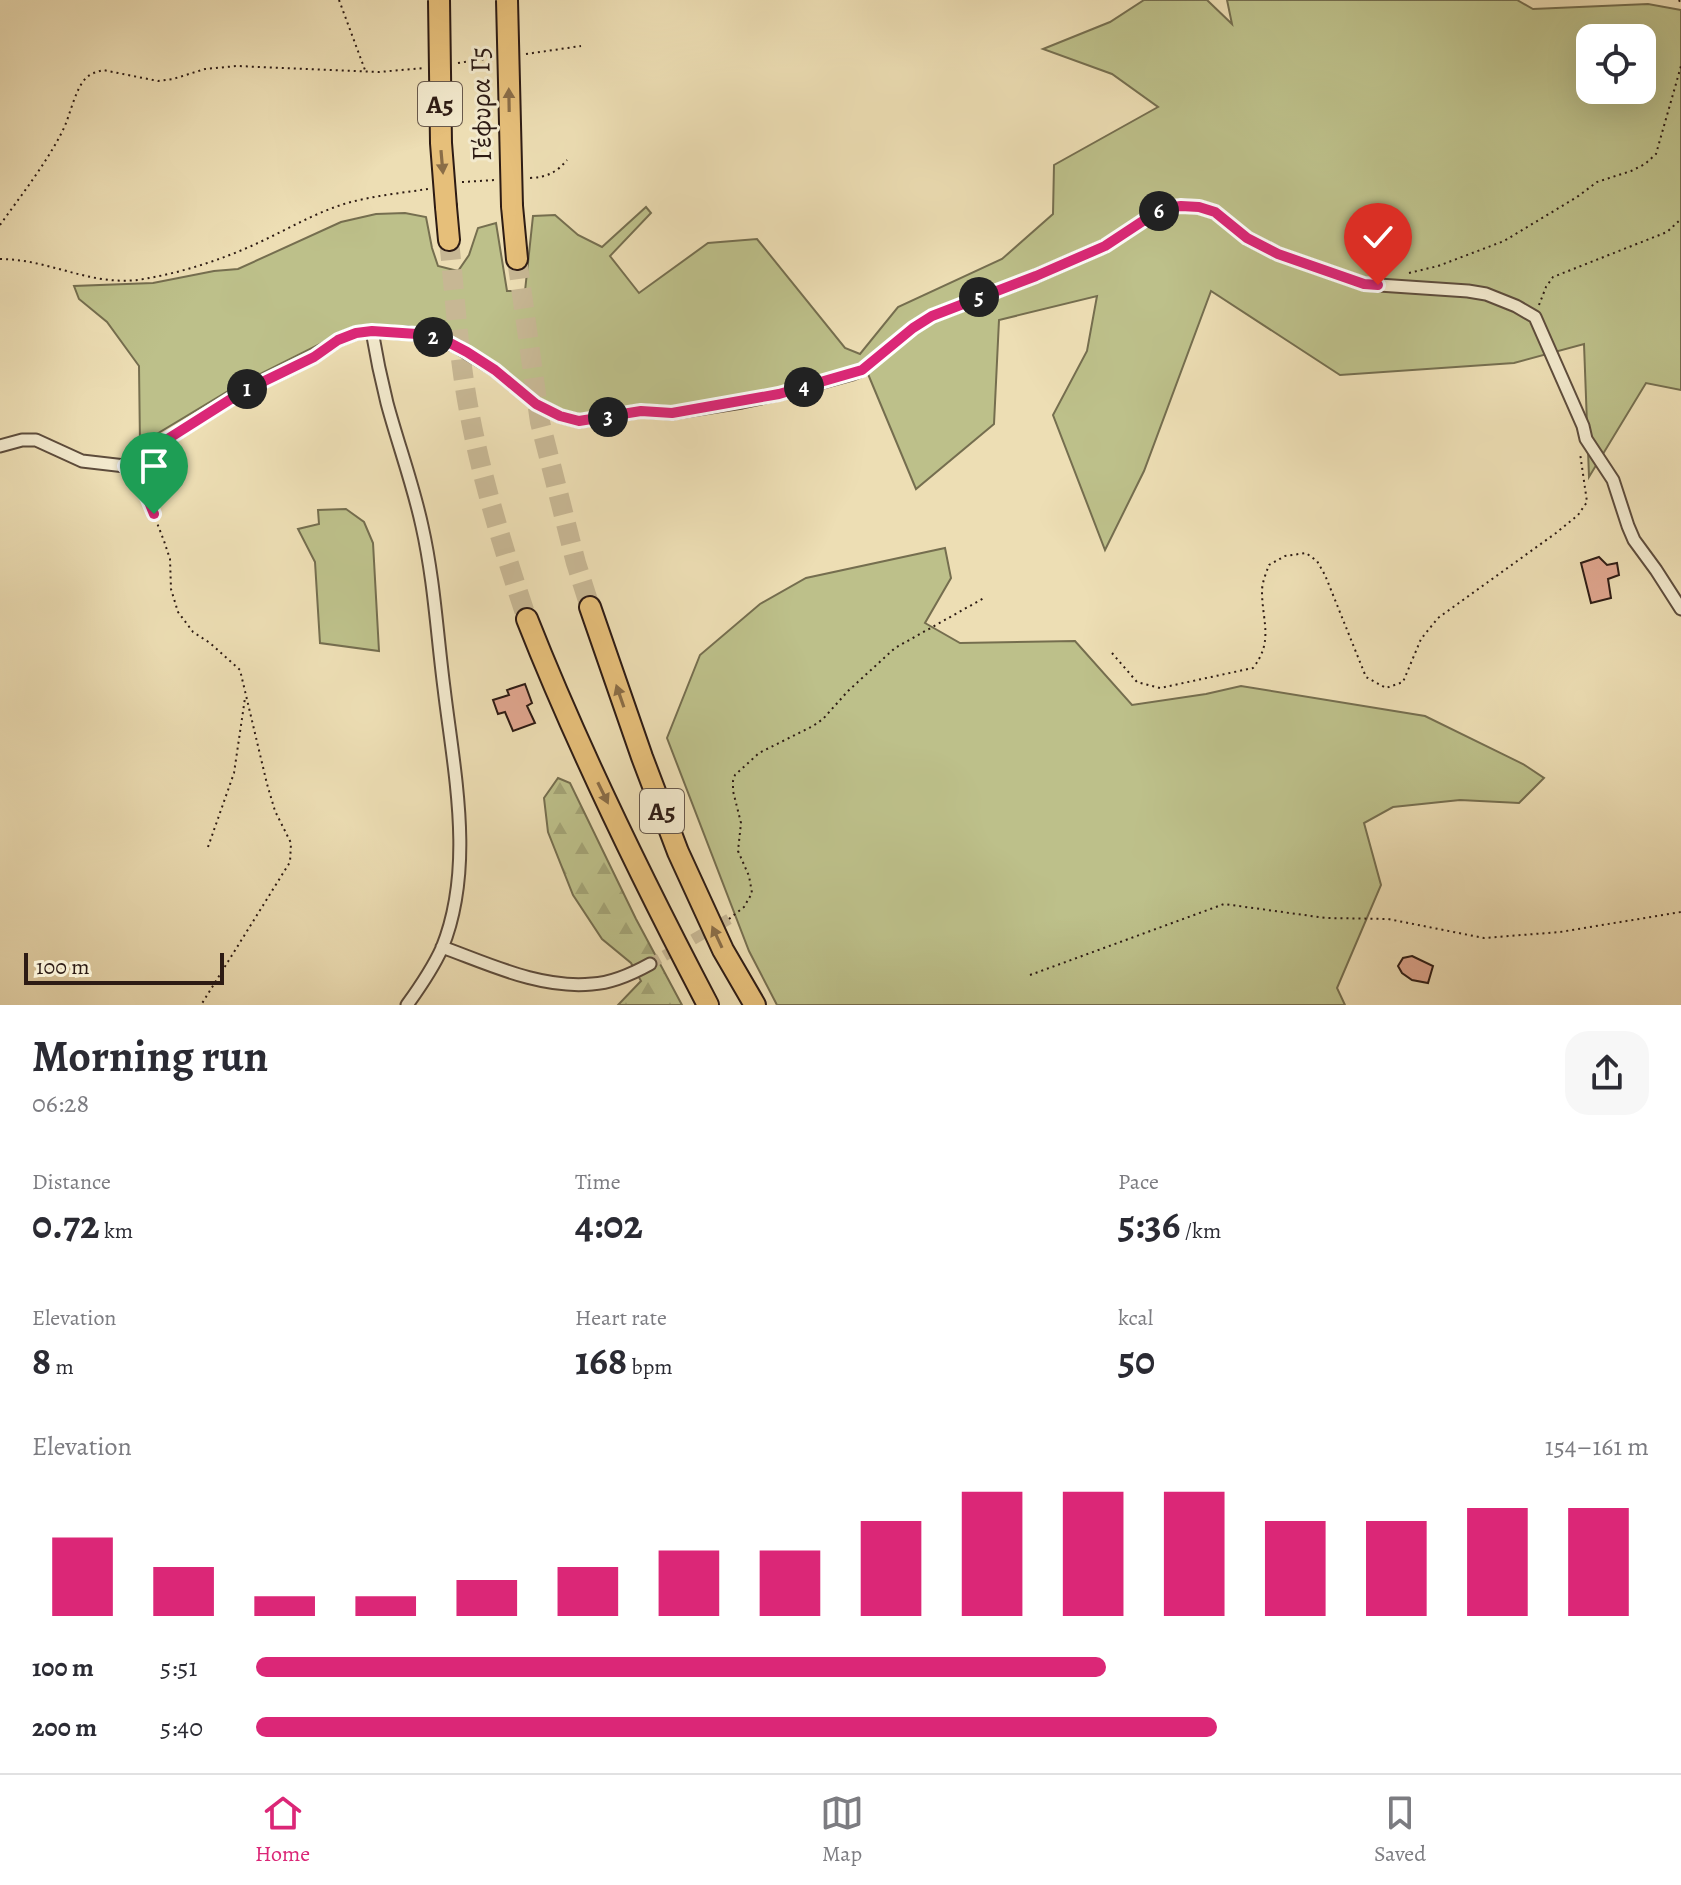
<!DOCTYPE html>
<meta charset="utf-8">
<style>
body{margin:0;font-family:Alegreya,serif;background:#f7f7f7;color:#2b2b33;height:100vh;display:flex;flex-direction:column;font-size:30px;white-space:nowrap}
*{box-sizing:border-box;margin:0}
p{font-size:26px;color:#7c7c81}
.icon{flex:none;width:44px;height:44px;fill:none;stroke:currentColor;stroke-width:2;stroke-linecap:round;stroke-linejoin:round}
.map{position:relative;height:1005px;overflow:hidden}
.sheet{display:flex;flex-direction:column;background:#fff;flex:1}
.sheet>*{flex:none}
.controls{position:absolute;left:1576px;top:24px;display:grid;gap:16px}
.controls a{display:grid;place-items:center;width:80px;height:80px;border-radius:16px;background:#fff;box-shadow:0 8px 32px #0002;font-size:40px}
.scale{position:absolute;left:24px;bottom:20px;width:200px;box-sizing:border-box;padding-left:8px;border:4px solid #2d1b14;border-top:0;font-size:22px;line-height:28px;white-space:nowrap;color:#2d1b14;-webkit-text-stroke:6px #f3eace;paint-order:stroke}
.pin{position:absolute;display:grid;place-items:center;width:68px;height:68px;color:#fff;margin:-82px -34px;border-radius:50% 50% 50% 0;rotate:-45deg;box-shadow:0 0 8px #0007}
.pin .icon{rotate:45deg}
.km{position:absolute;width:40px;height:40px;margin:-20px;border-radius:50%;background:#222;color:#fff;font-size:22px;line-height:40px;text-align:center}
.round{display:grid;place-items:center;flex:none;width:84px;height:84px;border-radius:24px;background:#f7f7f7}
.head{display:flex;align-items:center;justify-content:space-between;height:136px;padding:0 32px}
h1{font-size:44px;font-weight:700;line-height:60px}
.metrics{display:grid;grid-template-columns:repeat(3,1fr);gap:12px;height:136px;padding:8px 32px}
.metrics div{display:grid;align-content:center}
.metrics b{font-size:40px;font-weight:700}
.metrics small{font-size:22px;font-weight:400}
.metrics p{font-size:22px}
.chart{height:224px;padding:16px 32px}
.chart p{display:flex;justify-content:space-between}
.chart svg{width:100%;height:144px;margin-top:8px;stroke:#db2777;stroke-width:6}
ul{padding:0 32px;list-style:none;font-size:26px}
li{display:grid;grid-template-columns:128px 96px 1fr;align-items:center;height:60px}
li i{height:20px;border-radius:10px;background:#db2777}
.dock{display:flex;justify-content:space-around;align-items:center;height:112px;border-top:2px solid #e1e1e2;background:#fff;font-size:22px;color:#7c7c81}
.dock a{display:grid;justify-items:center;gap:4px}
.dock .selected{color:#db2777}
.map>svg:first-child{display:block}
</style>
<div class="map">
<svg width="1681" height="1005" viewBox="0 0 1681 1005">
<defs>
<pattern id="forest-firs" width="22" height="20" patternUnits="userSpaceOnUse" patternTransform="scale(2)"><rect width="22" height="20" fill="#bdc08a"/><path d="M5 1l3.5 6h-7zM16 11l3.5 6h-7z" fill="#a3a476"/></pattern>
</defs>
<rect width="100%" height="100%" fill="#eddeb4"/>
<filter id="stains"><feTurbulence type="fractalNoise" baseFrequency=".0025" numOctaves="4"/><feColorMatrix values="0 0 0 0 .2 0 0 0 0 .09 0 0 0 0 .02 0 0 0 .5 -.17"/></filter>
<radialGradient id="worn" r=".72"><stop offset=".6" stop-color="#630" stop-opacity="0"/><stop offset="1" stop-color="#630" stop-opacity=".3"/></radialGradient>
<path fill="#bdc08a" stroke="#756e4f" stroke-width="2" fill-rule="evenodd" d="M1144,0h63l25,24 -5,-24h290l16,9 115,-5 33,6v380l-35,-7 -57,94 -5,-133 -70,19 -174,12 -129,-84 -67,180 -39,79 -52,-135 34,-64 10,-55 -98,24 -5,104 -78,65 -53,-127c-20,11 -43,15 -64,21 -72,19 -144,27 -218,34l-15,-3 -39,-20 -31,-30 -29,-18 -33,-13 -26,-7 -46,1 -24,8 -98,49 -100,60 -1,-78 -32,-44 -28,-23 -5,-13 79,-3 61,-12 24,-2 103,-47 35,-8 29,-1 21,4 6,31 6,18 20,5 11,-16 9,-27 18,-5 11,68h18l8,-75 22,-1 23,20 24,12 44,-40 5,6 -41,43 29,37 69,-50 49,-4 88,109 15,6 38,-47 104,-48 51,-45 1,-49 104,-58 -46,-33 -69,-25 67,-27zM1590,38h52v52h-52z
M346,509l18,13 9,21 6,108 -59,-8 -5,-81 -17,-33 21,-5 -1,-14z
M945,548l6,30 -26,45 35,20 115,-2 57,64 74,-11 35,-8 184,30 98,48 21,14 -25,25 -59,-3 -67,7 -29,16 17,62 -44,103 8,17h-568l-28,-54 -82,-213 33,-83 60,-51 46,-26z"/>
<path fill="url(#forest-firs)" stroke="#756e4f" stroke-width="2" d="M558,778l12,5 66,136 46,86h-64l23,-24 -10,-18 -29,-24 -29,-44 -25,-63 -4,-34z"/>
<path fill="#e0a68f" stroke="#2d1b14" stroke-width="2" d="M1599,557l8,8 10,-2 2,12 -11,4 3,19 -20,5 -10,-40z
M525,684l7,19 -5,3 8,17 -22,8 -8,-19 -7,2 -5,-14 16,-5 -2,-5z
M1412,956l21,10 -5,17 -16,-3 -10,-7 -4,-7 5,-8z"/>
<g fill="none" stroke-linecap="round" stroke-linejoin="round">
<path stroke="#c7b794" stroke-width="11" stroke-dasharray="11 5.5" stroke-linecap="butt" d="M650,964l79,-45"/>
<path stroke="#c7b794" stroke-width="20" stroke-dasharray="20 10" stroke-linecap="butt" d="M449,240c5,47 8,94 15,141 12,81 37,161 63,238
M517,259l23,163 36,141 14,44"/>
<g stroke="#5d4c3c" stroke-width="15">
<path id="street" d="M372,331c4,24 9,48 15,72 11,41 26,81 35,123 12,53 15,108 22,162 10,84 31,179 -2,260 -9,20 -22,39 -35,57
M0,446l22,-6h14l46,21 43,5 117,-74 72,-35 24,-17 18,-7 16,-2 45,3 21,5 18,7 39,24 41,34 24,12 19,5 62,-10 31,2 70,-11 37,-8 73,-20 10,-4 51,-42 19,-12 104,-40 69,-30 47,-31 13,-7 16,-2 18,1 16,5 32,26 31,16 86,30 104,7 18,3 30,12 19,11 48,109 3,13 27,41 15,46 6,14 22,30 25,39
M442,947c47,17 98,42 150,37 20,-1 40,-10 58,-20"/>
</g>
<g stroke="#2d1b14" stroke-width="24">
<path id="highway" d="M512,206l5,53
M446,207l3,33
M590,607l52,150 36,95 45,98 32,55
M527,619c52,132 115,260 181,386"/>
</g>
<path stroke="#2d1b14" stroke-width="2" stroke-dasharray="2 4" stroke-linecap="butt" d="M339,0l26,70
M1679,0l2,4
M526,54l55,-8
M458,63l34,-5
M530,178c17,-1 26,-5 37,-18
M462,182l33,-2
M0,225c22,-31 46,-61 63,-95 7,-14 12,-41 23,-52 5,-5 11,-6 17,-8l55,11 15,-2 32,-10 32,-3 142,6 45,-4
M0,259c51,0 92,29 144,20 40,-7 80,-20 116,-37 28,-13 55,-29 84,-38 27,-8 57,-11 84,-15
M1409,273l29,-7 66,-25 73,-44 20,-15 34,-11 14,-7 11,-10 25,-88
M1539,305l7,-18 7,-10 114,-45 14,-13
M133,477l14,20 17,44 6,18 1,30 7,23 15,20 17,11 30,27 27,114 8,27 16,32 -1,19 -89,143
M1112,653l25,29 23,6 93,-20c21,-27 9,-47 9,-77 0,-8 4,-18 7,-26l16,-9 21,-3 11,8 8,14 41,102 20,11 17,-6 18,-43 17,-21 118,-85 22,-18 9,-13 -7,-49
M208,847l26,-74 11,-75
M729,919l15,-12 8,-14 -3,-17 -11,-25 3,-28 -8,-32v-10l2,-6 24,-22 54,-27 10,-7 25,-28 47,-43 89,-50
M1030,975l194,-71 102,14 62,1 96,19 76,-6 121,-20"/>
<use href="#street" stroke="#f3eace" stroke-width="11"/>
<use href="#highway" stroke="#e6bf7a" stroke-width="20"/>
<g stroke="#2d1b14" stroke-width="24" stroke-linecap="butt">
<path id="highway-bridge" d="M439,0l2,143 5,64
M507,0l5,206"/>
</g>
<use href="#highway-bridge" stroke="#e6bf7a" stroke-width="20"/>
</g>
<defs><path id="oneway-solid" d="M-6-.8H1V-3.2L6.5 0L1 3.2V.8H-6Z" transform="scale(2)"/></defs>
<g fill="#8a6d47">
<use href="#oneway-solid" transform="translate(509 100) rotate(-91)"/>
<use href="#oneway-solid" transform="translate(442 162) rotate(85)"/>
<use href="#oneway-solid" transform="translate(620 696) rotate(-109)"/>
<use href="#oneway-solid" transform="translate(603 793) rotate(64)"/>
<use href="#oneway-solid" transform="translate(717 937) rotate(-115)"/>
</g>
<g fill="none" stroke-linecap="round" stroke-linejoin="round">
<g stroke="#fff" stroke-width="16">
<path id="route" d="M154,514l-7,-17 -22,-31 117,-74 72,-35 24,-17 18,-7 16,-2 45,3 33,9 17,9 28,18 41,34 24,12 19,5 62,-10 31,2 107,-19 83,-24 51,-42 19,-12 104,-40 69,-30 47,-31 13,-7 16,-2 18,1 16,5 32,26 31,16 86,30 14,1"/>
</g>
<use href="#route" stroke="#db2777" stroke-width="10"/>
</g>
<g text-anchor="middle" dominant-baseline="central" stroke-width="6" stroke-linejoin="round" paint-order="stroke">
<g fill="#f3eace" stroke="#68594c" stroke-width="2">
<rect x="418" y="82" width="44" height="44" rx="6"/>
<rect x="640" y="789" width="44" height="44" rx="6"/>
</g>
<g font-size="26" font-weight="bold" fill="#2d1b14">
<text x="440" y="104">Α5</text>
<text x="662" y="811">Α5</text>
</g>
<g font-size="28" fill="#2d1b14" stroke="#f3eace">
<text transform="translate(481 104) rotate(-91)">Γέφυρα Γ5</text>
</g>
</g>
<rect width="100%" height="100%" filter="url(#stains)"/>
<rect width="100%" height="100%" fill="url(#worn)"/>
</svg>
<div class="controls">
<a><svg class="icon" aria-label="locate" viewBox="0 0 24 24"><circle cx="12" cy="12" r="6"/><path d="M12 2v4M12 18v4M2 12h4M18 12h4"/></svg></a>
</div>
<div class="scale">100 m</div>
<div class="pin" style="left:154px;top:514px;background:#1e9e55"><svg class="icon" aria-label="arrive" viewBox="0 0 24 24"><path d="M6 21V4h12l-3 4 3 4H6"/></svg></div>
<div class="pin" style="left:1378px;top:285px;background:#d93025"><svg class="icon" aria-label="check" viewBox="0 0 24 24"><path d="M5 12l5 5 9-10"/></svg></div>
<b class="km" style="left:247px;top:389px">1</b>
<b class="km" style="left:433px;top:337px">2</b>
<b class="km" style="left:608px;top:417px">3</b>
<b class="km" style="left:804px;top:387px">4</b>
<b class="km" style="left:979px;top:297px">5</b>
<b class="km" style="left:1159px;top:211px">6</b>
</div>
<section class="sheet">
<div class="head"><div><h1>Morning run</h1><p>06:28</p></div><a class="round"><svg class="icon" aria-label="share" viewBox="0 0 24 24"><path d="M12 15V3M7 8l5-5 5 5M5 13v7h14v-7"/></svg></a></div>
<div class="metrics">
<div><p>Distance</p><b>0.72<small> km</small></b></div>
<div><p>Time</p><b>4:02</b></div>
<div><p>Pace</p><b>5:36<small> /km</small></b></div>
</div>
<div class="metrics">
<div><p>Elevation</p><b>8<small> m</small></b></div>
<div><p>Heart rate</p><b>168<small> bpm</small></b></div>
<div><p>kcal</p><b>50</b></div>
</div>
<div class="chart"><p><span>Elevation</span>154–161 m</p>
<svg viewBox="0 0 160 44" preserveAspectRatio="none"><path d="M5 44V20M15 44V29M25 44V38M35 44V38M45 44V33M55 44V29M65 44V24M75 44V24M85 44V15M95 44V6M105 44V6M115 44V6M125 44V15M135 44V15M145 44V11M155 44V11"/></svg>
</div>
<ul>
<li><b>100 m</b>5:51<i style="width:61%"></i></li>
<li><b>200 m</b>5:40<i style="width:69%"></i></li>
</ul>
</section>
<nav class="dock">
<a class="selected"><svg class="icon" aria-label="home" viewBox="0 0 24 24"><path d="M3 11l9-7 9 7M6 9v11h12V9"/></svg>Home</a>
<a><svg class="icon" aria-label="map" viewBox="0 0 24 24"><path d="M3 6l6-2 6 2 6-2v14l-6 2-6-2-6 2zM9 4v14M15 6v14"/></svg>Map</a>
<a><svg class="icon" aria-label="saved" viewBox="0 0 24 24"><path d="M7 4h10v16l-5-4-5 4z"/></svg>Saved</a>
</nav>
